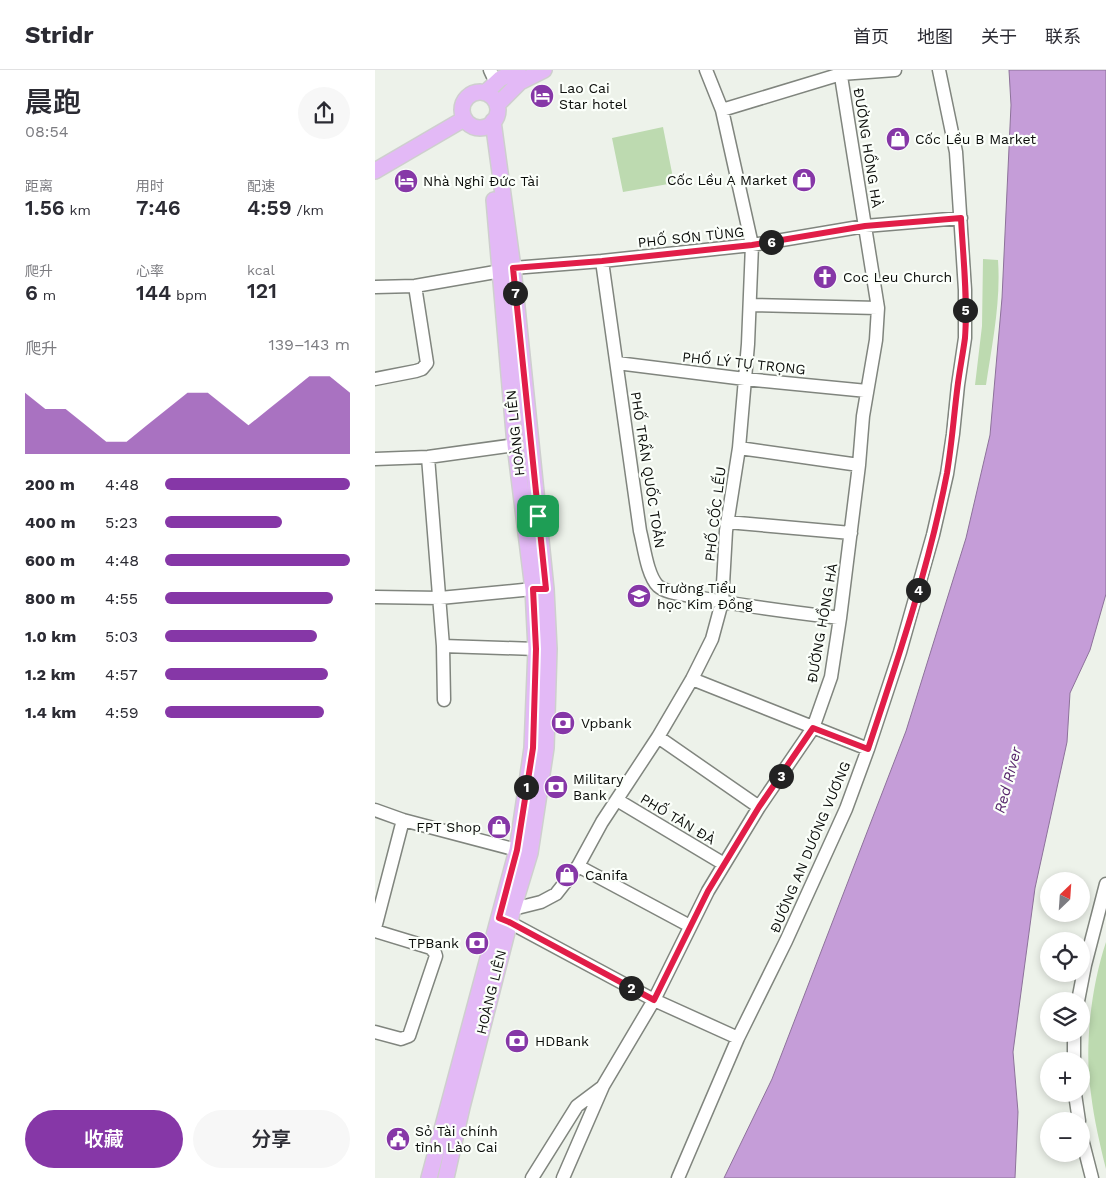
<!DOCTYPE html>
<html lang="zh">
<meta charset="utf-8">
<style>
body{margin:0;font-family:"Work Sans","Noto Sans SC",sans-serif;background:#f7f7f7;color:#2b2b33;height:100vh;display:flex;flex-direction:column;font-size:19px;white-space:nowrap}
*{box-sizing:border-box;margin:0}
p{font-size:16px;color:#7c7c81}
.icon{flex:none;width:28px;height:28px;fill:none;stroke:currentColor;stroke-width:2;stroke-linecap:round;stroke-linejoin:round}
.map{position:relative;flex:1;overflow:hidden}
.side{display:flex;flex-direction:column;background:#fff;width:375px}
.side>*{flex:none}
.needle{width:32px;rotate:25deg}
.fabs{position:absolute;left:665px;top:802px;display:grid;gap:10px}
.fabs a{display:grid;place-items:center;width:50px;height:50px;border-radius:50%;background:#fff;box-shadow:0 2px 8px #0003;font-size:25px}
.pin{position:absolute;display:grid;place-items:center;width:42px;height:42px;color:#fff;margin:-21px;border-radius:10px;box-shadow:0 2px 8px #0006}
.km{position:absolute;width:25px;height:25px;margin:-12px;border-radius:50%;background:#222;color:#fff;font-size:14px;line-height:25px;text-align:center}
.round{display:grid;place-items:center;flex:none;width:52px;height:52px;border-radius:26px;background:#f7f7f7}
.headline{display:flex;align-items:center;justify-content:space-between;height:85px;padding:0 25px}
h1{font-size:28px;font-weight:600;line-height:38px}
.stats{display:grid;grid-template-columns:repeat(3,1fr);gap:8px;height:85px;padding:5px 25px}
.stats div{display:grid;align-content:center}
.stats b{font-size:21px;font-weight:600}
.stats small{font-size:14px;font-weight:400}
.stats p{font-size:14px}
.chart{height:140px;padding:10px 25px}
.chart p{display:flex;justify-content:space-between}
.chart svg{width:100%;height:90px;margin-top:5px;fill:#8637a7;opacity:.7}
.primary-button{display:flex;gap:10px;margin-top:auto;padding:10px 25px}
.primary-button a{flex:1;height:58px;border-radius:30px;background:#8637a7;color:#fff;font-size:20px;font-weight:600;line-height:58px;text-align:center}
.primary-button a+a{background:#f7f7f7;color:#2b2b33}
ul{padding:0 25px;list-style:none;font-size:16px}
li{display:grid;grid-template-columns:80px 60px 1fr;align-items:center;height:38px}
li i{height:12px;border-radius:6px;background:#8637a7}
header{display:flex;align-items:center;gap:30px;box-sizing:border-box;height:70px;padding:0 25px;background:#fff;border-bottom:1px solid #e1e1e2}
header strong{font-size:24px}
nav{display:flex;gap:28px;margin-inline-start:auto;font-size:18px}
main{display:flex;flex:1;min-height:0}
.map>svg:first-child{display:block}
</style>
<header>
<strong>Stridr</strong>
<nav><a>首页</a><a>地图</a><a>关于</a><a>联系</a></nav>
</header>
<main>
<section class="side">
<div class="headline"><div><h1>晨跑</h1><p>08:54</p></div><a class="round"><svg class="icon" aria-label="share" viewBox="0 0 24 24"><path d="M12 15V3M7 8l5-5 5 5M5 13v7h14v-7"/></svg></a></div>
<div class="stats">
<div><p>距离</p><b>1.56<small> km</small></b></div>
<div><p>用时</p><b>7:46</b></div>
<div><p>配速</p><b>4:59<small> /km</small></b></div>
</div>
<div class="stats">
<div><p>爬升</p><b>6<small> m</small></b></div>
<div><p>心率</p><b>144<small> bpm</small></b></div>
<div><p>kcal</p><b>121</b></div>
</div>
<div class="chart"><p><span>爬升</span>139–143 m</p>
<svg viewBox="0 0 160 44" preserveAspectRatio="none"><path d="M0 44V14L10 22L20 22L30 30L40 38L50 38L60 30L70 22L80 14L90 14L100 22L110 30L120 22L130 14L140 6L150 6L160 14V44z"/></svg>
</div>
<ul>
<li><b>200 m</b>4:48<i style="width:100%"></i></li>
<li><b>400 m</b>5:23<i style="width:63%"></i></li>
<li><b>600 m</b>4:48<i style="width:100%"></i></li>
<li><b>800 m</b>4:55<i style="width:91%"></i></li>
<li><b>1.0 km</b>5:03<i style="width:82%"></i></li>
<li><b>1.2 km</b>4:57<i style="width:88%"></i></li>
<li><b>1.4 km</b>4:59<i style="width:86%"></i></li>
</ul>
<div class="primary-button"><a>收藏</a><a>分享</a></div>
</section>
<div class="map">
<svg width="731" height="1108" viewBox="0 0 731 1108">
<rect width="100%" height="100%" fill="#edf2ea"/>
<path fill="#bddab0" d="M288,57l11,56 -51,9 -11,-54z
M608,189l15,1c3,42 -6,85 -12,125h-11l7,-59z
M731,872v227c-6,-24 -12,-50 -15,-75 -7,-47 0,-107 15,-152z"/>
<path fill="#c59dd8" stroke="#8d729a" d="M634,0h97v524l-16,56 -20,43 -3,49 -32,146 -22,164 5,60 -3,66h-291l48,-99 134,-348 60,-193 24,-103 12,-137 9,-193z"/>
<g fill="none" stroke-linecap="round" stroke-linejoin="round">
<g stroke="#80857e" stroke-width="15">
<path id="minor" d="M115,0l6,13
M347,40l119,-36 54,-4
M227,191l38,270c4,15 7,44 18,55 8,7 23,8 33,10 49,10 99,16 149,22
M138,198l89,-7 150,-16 113,-19 96,-8
M0,217l40,-1 86,-15
M375,235l128,3
M242,293l128,16 122,12
M0,309l41,-8 6,-2 5,-6 -12,-77
M364,378l120,17
M53,387l15,189 1,54
M0,389l53,-2 87,-12
M352,452l124,11
M1,527l64,1 93,-9
M68,576l93,3
M317,609l176,70
M283,667l101,70
M242,730l107,64
M0,740l28,10 114,30
M203,796l112,60
M132,837l6,2 28,-7 15,-8 22,-28 24,-44 56,-85 34,-58 20,-40 10,-37 4,-71 13,-83 9,-104 4,-99 -30,-135 -16,-40
M126,849l8,3 145,78 84,38
M0,858l28,-108
M0,861l56,17 4,5 1,3 -27,80 -8,3 -26,-7
M703,931l7,-36 21,-81
M699,991v-27
M700,1024l4,27
M706,1065l11,43
M157,1108l45,-72 24,-18
M188,1108l40,-92 51,-86 54,-109 51,-84 54,-79 18,-51 9,-59 19,-153 4,-49 13,-76 2,-32 -38,-238
M303,1108l60,-140 48,-97 60,-132 22,-60 32,-97 33,-117 14,-61 6,-40 5,-49 7,-47v-48l-9,-138 -17,-82"/>
</g>
<g stroke="#cecfce" stroke-width="18">
<path id="major" d="M87 40a18 18 0 1 1 36 0a18 18 0 1 1-36 0Z
M110,23l15,-14 18,-9
M122,35l23,-23 24,-12
M0,101l89,-52
M54,1108l88,-328 15,-102 4,-99 -3,-60 -18,-144 -21,-245
M71,1108l16,-71 51,-198 17,-56 16,-105 3,-99 -3,-60 -33,-321 -20,-147"/>
</g>
<use href="#minor" stroke="#fff" stroke-width="12"/>
<use href="#major" stroke="#e3b9f6" stroke-width="15"/>
</g>
<g fill="none" stroke-linecap="round" stroke-linejoin="round">
<g stroke="#fff" stroke-width="10">
<path id="route" d="M586,148c2,39 7,81 4,120 -2,15 -5,30 -7,45 -4,30 -6,60 -11,90 -18,94 -49,186 -79,276l-55,-21 -54,79 -51,84 -54,109 -145,-78 -10,-4 18,-68 16,-102 3,-99 -3,-60h13l-33,-321 89,-7 150,-16 113,-19z"/>
</g>
<use href="#route" stroke="#e11d48" stroke-width="6"/>
</g>
<defs>
<g id="hotel-disc" transform="scale(1.25)"><circle r="9.5" fill="#8637a7" stroke="#fbfffa"/><path d="M-6-4.5h1.5V1H6V5H4.5V3h-9V5H-6ZM-4 0a1.8 1.8 0 1 1 3.6 0ZM.5 0V-2.5h3Q6-2.5 6 0Z" fill="#fff"/></g>
<g id="shop-disc" transform="scale(1.25)"><circle r="9.5" fill="#8637a7" stroke="#fbfffa"/><path d="M-5-2.5h2.3a2.7 3.5 0 0 1 5.4 0H5L5.5 6h-11ZM-1.5-2.5h3a1.5 2.3 0 0 0-3 0Z" fill="#fff"/></g>
<g id="church-disc" transform="scale(1.25)"><circle r="9.5" fill="#8637a7" stroke="#fbfffa"/><path d="M-1.2-6h2.4v3.5h3.3v2.4h-3.3V6h-2.4V-.1h-3.3v-2.4h3.3Z" fill="#fff"/></g>
<g id="school-disc" transform="scale(1.25)"><circle r="9.5" fill="#8637a7" stroke="#fbfffa"/><path d="M0-5L7-2L0 1L-7-2ZM-4 1L0 2.5L4 1V4Q0 6-4 4Z" fill="#fff"/></g>
<g id="bank-disc" transform="scale(1.25)"><circle r="9.5" fill="#8637a7" stroke="#fbfffa"/><path d="M-6-4H6V4H-6ZM0-2.3a2.3 2.3 0 1 0 0 4.6a2.3 2.3 0 1 0 0-4.6Z" fill="#fff"/></g>
<g id="civic-disc" transform="scale(1.25)"><circle r="9.5" fill="#8637a7" stroke="#fbfffa"/><path d="M-.6-6.5H3V-4.5H.6V-3L4-1V1h2V6H-6V1h2V-1L-.6-3ZM-1.2 2.5V6h2.4V2.5Z" fill="#fff"/></g>
</defs>
<g fill-rule="evenodd">
<use href="#hotel-disc" x="167" y="26"/>
<use href="#shop-disc" x="523" y="69"/>
<use href="#shop-disc" x="429" y="110"/>
<use href="#hotel-disc" x="31" y="111"/>
<use href="#church-disc" x="450" y="207"/>
<use href="#school-disc" x="264" y="526"/>
<use href="#bank-disc" x="188" y="653"/>
<use href="#bank-disc" x="181" y="717"/>
<use href="#shop-disc" x="124" y="757"/>
<use href="#shop-disc" x="192" y="805"/>
<use href="#bank-disc" x="102" y="873"/>
<use href="#bank-disc" x="142" y="971"/>
<use href="#civic-disc" x="23" y="1069"/>
</g>
<g text-anchor="middle" dominant-baseline="central" stroke-width="4.5" stroke-linejoin="round" paint-order="stroke">
<g font-size="14" fill="#0b0d0a" stroke="#fbfffa" text-anchor="start">
<text x="184" y="18">Lao Cai<tspan x="184" dy="16">Star hotel</tspan></text>
<text x="540" y="69">Cốc Lều B Market</text>
<text x="412" y="110" text-anchor="end">Cốc Lều A Market</text>
<text x="48" y="111">Nhà Nghỉ Đức Tài</text>
<text x="468" y="207">Coc Leu Church</text>
<text x="282" y="518">Trường Tiểu<tspan x="282" dy="16">học Kim Đồng</tspan></text>
<text x="206" y="653">Vpbank</text>
<text x="198" y="709">Military<tspan x="198" dy="16">Bank</tspan></text>
<text x="106" y="757" text-anchor="end">FPT Shop</text>
<text x="210" y="805">Canifa</text>
<text x="84" y="873" text-anchor="end">TPBank</text>
<text x="160" y="971">HDBank</text>
<text x="40" y="1061">Sỏ Tài chính<tspan x="40" dy="16">tỉnh Lào Cai</tspan></text>
</g>
<g font-size="14" fill="#0b0d0a" stroke="#fbfffa">
<text transform="translate(493 78) rotate(81)">ĐƯỜNG HỒNG HÀ</text>
<text transform="translate(316 167) rotate(-6)">PHỐ SƠN TÙNG</text>
<text transform="translate(369 293) rotate(6)">PHỐ LÝ TỰ TRỌNG</text>
<text transform="translate(140 363) rotate(-96)">HOÀNG LIÊN</text>
<text transform="translate(273 400) rotate(81)">PHỐ TRẦN QUỐC TOẢN</text>
<text transform="translate(340 444) rotate(-83)">PHỐ CỐC LẾU</text>
<text transform="translate(447 553) rotate(-80)">ĐƯỜNG HỒNG HÀ</text>
<text transform="translate(303 749) rotate(31)">PHỐ TẢN ĐÀ</text>
<text transform="translate(435 777) rotate(-67)">ĐƯỜNG AN DƯƠNG VƯƠNG</text>
<text transform="translate(116 922) rotate(-76)">HOÀNG LIÊN</text>
</g>
<g font-size="15" font-style="italic" fill="#56246b" stroke="#fbfffa">
<text transform="translate(633 710) rotate(-75)">Red River</text>
</g>
</g>
</svg>
<div class="fabs">
<a><svg class="needle" viewBox="-14 -14 28 28"><path d="M0-13l5 13h-10z" fill="#e53935"/><path d="M0 13l5-13h-10z" fill="#7c7c81"/></svg></a>
<a><svg class="icon" aria-label="locate" viewBox="0 0 24 24"><circle cx="12" cy="12" r="6"/><path d="M12 2v4M12 18v4M2 12h4M18 12h4"/></svg></a>
<a><svg class="icon" aria-label="layers" viewBox="0 0 24 24"><path d="M12 4l9 5-9 5-9-5zM3 14l9 5 9-5"/></svg></a>
<a>+</a>
<a>−</a>
</div>
<div class="pin" style="left:163px;top:446px;background:#1e9e55"><svg class="icon" aria-label="arrive" viewBox="0 0 24 24"><path d="M6 21V4h12l-3 4 3 4H6"/></svg></div>
<b class="km" style="left:151px;top:717px">1</b>
<b class="km" style="left:256px;top:918px">2</b>
<b class="km" style="left:406px;top:706px">3</b>
<b class="km" style="left:543px;top:520px">4</b>
<b class="km" style="left:590px;top:240px">5</b>
<b class="km" style="left:396px;top:172px">6</b>
<b class="km" style="left:140px;top:223px">7</b>
</div>
</main>
